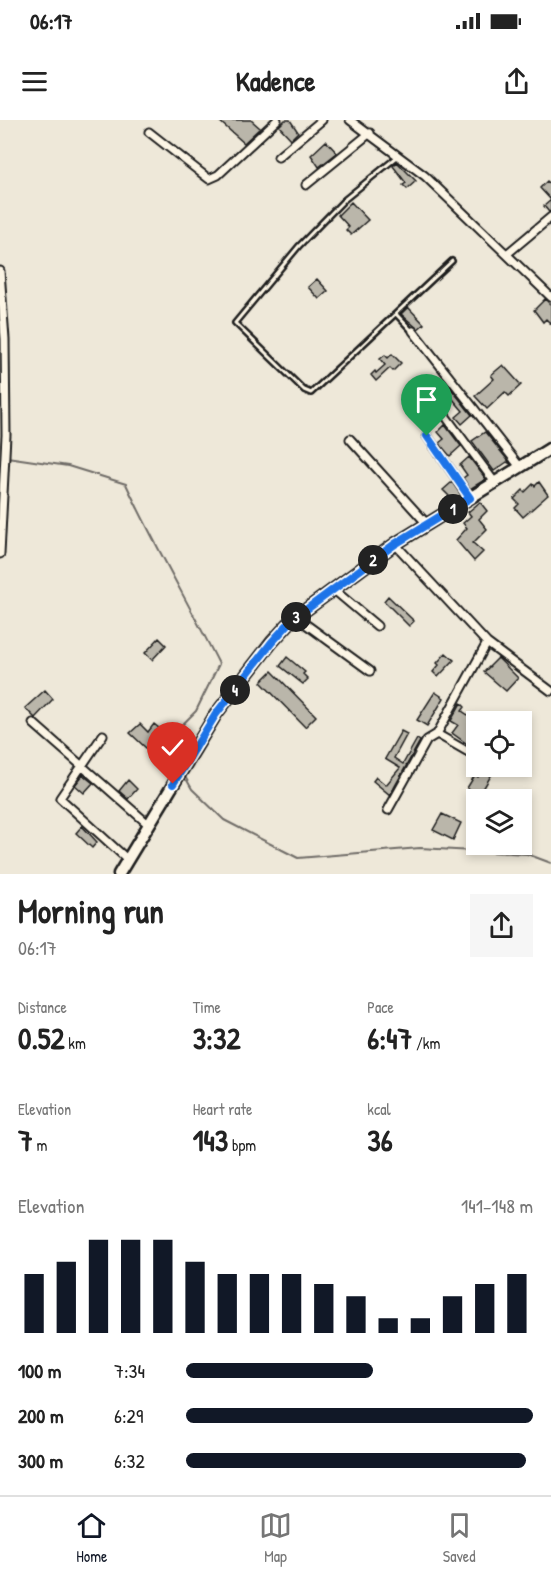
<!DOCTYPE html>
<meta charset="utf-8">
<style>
body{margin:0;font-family:"Patrick Hand",sans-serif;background:#f6f6f6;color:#222;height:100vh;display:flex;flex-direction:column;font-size:22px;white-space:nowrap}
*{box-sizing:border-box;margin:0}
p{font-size:20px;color:#767676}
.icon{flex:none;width:33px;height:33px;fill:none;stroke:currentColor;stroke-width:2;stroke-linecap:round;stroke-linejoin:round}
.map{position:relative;height:754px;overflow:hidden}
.drawer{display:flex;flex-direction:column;background:#fff;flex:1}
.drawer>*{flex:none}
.tools{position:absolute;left:466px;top:591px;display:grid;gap:12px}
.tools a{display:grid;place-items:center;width:66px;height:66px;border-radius:0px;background:#fff;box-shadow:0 3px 9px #0003;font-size:30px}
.pin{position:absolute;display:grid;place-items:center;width:51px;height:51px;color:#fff;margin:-62px -26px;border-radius:50% 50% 50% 0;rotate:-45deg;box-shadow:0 0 6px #0007}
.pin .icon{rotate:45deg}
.km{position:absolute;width:30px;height:30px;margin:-15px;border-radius:50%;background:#222;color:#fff;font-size:16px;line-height:30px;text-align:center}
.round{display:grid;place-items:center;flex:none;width:63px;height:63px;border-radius:0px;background:#f6f6f6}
.head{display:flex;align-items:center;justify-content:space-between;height:102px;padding:0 18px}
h1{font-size:33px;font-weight:700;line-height:45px}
.stats{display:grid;grid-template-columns:repeat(3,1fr);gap:9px;height:102px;padding:6px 18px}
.stats div{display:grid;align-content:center}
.stats b{font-size:30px;font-weight:700}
.stats small{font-size:16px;font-weight:400}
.stats p{font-size:16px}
.chart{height:168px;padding:12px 18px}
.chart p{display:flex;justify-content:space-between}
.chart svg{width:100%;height:108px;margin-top:6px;stroke:#111827;stroke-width:6}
ul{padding:0 18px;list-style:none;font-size:20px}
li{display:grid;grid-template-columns:96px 72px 1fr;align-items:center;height:45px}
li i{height:15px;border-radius:8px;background:#111827}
.status{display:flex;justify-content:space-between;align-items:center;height:42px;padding:0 30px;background:#fff;direction:ltr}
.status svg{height:16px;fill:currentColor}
header{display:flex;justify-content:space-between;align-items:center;height:78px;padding:0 18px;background:#fff;font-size:27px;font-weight:700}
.tabs{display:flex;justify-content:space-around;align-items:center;height:84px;border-top:2px solid #e0e0e0;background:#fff;font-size:16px;color:#767676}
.tabs a{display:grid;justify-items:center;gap:3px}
.tabs .current{color:#111827}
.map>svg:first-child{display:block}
</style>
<div class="status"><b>06:17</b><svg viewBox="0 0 49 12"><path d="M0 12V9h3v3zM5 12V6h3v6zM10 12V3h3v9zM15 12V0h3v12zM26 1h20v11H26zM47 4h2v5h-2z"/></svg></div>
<header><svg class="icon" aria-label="menu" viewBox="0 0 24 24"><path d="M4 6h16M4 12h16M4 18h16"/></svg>Kadence<svg class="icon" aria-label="share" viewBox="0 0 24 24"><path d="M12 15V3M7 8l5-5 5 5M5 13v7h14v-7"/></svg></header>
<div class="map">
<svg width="551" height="754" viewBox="0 0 551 754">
<rect width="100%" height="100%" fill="#eee8d9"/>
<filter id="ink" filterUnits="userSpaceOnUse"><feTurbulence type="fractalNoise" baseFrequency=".0167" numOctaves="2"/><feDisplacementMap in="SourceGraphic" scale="12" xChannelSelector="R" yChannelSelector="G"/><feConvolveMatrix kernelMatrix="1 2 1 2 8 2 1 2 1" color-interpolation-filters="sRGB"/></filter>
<g filter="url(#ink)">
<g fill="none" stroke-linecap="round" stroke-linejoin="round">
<path stroke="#6f6c67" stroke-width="2" d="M7,337l61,9 58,18c29,62 63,120 93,180l-23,47 -24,24 7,33
M184,655l8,14 32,31 74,38 122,-10 107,6 24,9"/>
</g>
<path fill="#bab6aa" stroke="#1c1c1c" stroke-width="1.5" d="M218,0h33l9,8 -16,15z
M285,0h5l8,12 -7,7 -12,-13z
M326,21l11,12 -18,14 -8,-12z
M397,42l19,19 -9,8 -4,-4 3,-2 -13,-17z
M547,61l4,4v26l-2,1 -5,-6 7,-6 -11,-12z
M351,82l17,18 -17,15 -5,-5 3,-3 -11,-12z
M317,159l11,12 -9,8 -11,-12z
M545,179l6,6v19l-5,-5 -3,3 -9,-12z
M408,187l16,17 -6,5 -17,-15z
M392,234l9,9 -8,8 -3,-3 -14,13 -5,-6 4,-4 1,2 9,-8 -5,-6 5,-4 3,3z
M503,245l18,20 -12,11 -4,-4 -18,17 -12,-13 19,-17 -3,-4z
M445,261l27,34 -10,9 -6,-7 7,-6 -22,-26z
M445,305l16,21 -11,10 -11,-13 5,-4 -6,-7z
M485,312l26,32 -4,-2 -13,9 -22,-30z
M469,337l17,22 -16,10 -7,-11 4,-3 -7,-10z
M452,362l9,13 -17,10 -2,-2 7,-7 -6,-6z
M539,362l9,13 -25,22 -8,-9 4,-4 -5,-5 9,-9 2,2 8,-8 2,2z
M480,382l7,9 -8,8 8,10 -14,14 10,9 -9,9 -18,-21 11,-12 -4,-5 8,-7 -3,-4z
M388,476l26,25 -5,5 -25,-25z
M159,518l7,7 -14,15 -7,-7z
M446,533l8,7 -16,17 -5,-5 6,-7 -2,-2z
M287,537l18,15 -2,2 5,5 -5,5 -23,-18z
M498,538l20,20 -12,13 -22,-19z
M272,551l44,45 -11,11 -44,-45z
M45,570l8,9 -18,19 -10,-10z
M435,572l9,6 -17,28 -10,-6z
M461,583l4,4 -3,4 15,10v30l-25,-18 6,-8 -7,-4z
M140,604l8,8 6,-8 6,5 -6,9 2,2 -9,9 -17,-16z
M401,611l6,3 -13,24 9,6 14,-25 3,2 -30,54 -17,-14 3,-4 10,8 14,-17 -15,-9z
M483,649l9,5 -13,22 -12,-8 8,-13 3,2z
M83,655l10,8 -9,10 -9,-8z
M128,660l9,9 -9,10 -9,-8z
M442,694l19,9 -8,17 -20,-10z
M82,706l15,16 -5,6 -16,-15z"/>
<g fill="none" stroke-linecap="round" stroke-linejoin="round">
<g stroke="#1c1c1c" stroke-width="8">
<path id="service" d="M397,37l-53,43 -45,46 -64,77 69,67 7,3 141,-132
M396,194l15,16"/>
</g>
<g stroke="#1c1c1c" stroke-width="11">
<path id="minor" d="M350,0l75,56 126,121
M149,12l60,47 9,-4 59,-55
M278,37l44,-37
M306,65l64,-52
M508,133l43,-36
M0,151l5,68 1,96 -6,119
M413,211l107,136
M441,290l55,74
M427,316l43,62
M350,319l77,85
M395,424l92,99 64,48
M333,469l44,37
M296,497l74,54
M33,603l115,101
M437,614l40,23
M103,615l-43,63 67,61
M388,690l39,-70 10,-6 50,-91"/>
</g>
<g stroke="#1c1c1c" stroke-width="15">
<path id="primary" d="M119,754l97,-160 56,-72 20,-22 103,-76 156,-96"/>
</g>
<use href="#service" stroke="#fcf5e5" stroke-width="3"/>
<use href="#minor" stroke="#fcf5e5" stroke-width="7"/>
<use href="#primary" stroke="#fcf5e5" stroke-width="10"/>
</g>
</g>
<g fill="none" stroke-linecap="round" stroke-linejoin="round" filter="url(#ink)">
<g stroke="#fff" stroke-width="12">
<path id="route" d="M173,664l43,-70 56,-72 20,-22 103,-76 75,-46 -43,-62"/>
</g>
<use href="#route" stroke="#1a73e8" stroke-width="8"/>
</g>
</svg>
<div class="tools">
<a><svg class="icon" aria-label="locate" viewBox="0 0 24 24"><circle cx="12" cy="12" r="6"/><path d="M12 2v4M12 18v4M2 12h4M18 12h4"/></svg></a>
<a><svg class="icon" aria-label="layers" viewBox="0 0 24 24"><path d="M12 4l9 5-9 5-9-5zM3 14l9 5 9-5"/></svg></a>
</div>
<div class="pin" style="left:427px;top:316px;background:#1e9e55"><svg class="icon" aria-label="arrive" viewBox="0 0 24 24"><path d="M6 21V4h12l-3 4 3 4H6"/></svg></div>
<div class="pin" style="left:173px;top:664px;background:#d93025"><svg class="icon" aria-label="check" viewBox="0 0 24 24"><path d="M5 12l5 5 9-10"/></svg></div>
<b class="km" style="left:453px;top:389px">1</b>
<b class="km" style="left:373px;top:440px">2</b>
<b class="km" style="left:296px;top:497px">3</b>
<b class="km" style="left:235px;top:570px">4</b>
</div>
<section class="drawer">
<div class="head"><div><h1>Morning run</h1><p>06:17</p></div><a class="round"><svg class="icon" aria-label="share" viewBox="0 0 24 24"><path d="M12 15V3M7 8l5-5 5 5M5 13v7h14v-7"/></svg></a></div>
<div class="stats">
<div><p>Distance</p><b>0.52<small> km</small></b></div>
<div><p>Time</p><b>3:32</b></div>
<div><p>Pace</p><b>6:47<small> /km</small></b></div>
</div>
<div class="stats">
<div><p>Elevation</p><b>7<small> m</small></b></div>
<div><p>Heart rate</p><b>143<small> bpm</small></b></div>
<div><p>kcal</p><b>36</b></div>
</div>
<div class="chart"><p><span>Elevation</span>141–148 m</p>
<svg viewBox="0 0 160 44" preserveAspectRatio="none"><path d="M5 44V20M15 44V15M25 44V6M35 44V6M45 44V6M55 44V15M65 44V20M75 44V20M85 44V20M95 44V24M105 44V29M115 44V38M125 44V38M135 44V29M145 44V24M155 44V20"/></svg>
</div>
<ul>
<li><b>100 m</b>7:34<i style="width:54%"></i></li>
<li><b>200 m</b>6:29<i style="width:100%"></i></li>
<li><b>300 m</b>6:32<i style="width:98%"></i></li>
</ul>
</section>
<nav class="tabs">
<a class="current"><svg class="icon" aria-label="home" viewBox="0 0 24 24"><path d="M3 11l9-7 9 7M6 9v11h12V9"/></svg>Home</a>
<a><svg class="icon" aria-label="map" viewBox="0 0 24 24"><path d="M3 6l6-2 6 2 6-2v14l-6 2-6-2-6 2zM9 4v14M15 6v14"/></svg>Map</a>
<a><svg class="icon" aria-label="saved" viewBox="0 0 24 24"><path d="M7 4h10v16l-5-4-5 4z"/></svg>Saved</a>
</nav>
